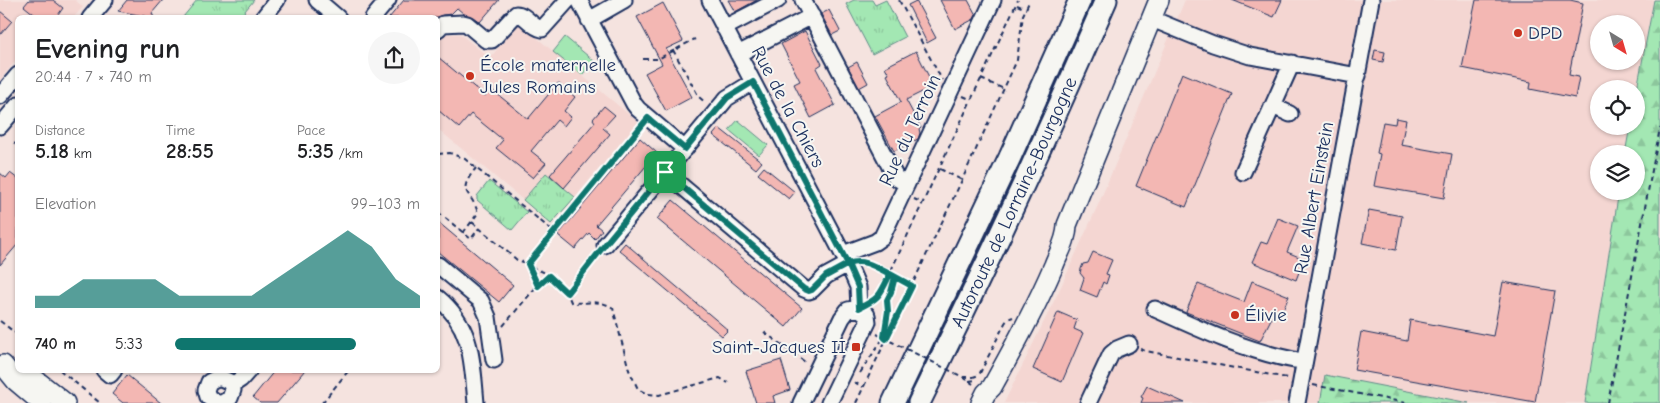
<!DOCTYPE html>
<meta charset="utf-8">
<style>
body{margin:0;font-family:"Comic Neue",sans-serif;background:#f6f6f6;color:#202124;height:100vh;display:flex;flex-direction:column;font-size:19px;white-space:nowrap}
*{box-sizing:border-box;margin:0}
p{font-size:16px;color:#757577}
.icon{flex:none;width:28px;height:28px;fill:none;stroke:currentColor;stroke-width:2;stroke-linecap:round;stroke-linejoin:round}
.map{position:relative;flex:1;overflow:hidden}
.sheet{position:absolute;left:15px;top:15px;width:425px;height:358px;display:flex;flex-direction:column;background:#fff;border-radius:8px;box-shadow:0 1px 4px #0004}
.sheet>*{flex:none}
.needle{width:32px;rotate:143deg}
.tools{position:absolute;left:1590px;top:15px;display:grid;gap:10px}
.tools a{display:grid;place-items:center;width:55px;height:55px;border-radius:50%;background:#fff;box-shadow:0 1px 4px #0004;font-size:25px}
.pin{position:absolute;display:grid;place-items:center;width:42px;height:42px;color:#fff;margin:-21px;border-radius:10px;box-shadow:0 2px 8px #0006}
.round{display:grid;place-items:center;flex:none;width:52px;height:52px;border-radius:26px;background:#f6f6f6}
.headline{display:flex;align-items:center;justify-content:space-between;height:85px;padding:0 20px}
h1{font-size:28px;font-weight:700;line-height:38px}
.figures{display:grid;grid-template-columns:repeat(3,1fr);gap:8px;height:85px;padding:5px 20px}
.figures div{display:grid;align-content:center}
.figures b{font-size:21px;font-weight:700}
.figures small{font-size:14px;font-weight:400}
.figures p{font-size:14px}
.chart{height:140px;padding:10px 20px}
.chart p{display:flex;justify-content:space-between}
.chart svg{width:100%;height:90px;margin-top:5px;fill:#0f766e;opacity:.7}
ul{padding:0 20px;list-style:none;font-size:16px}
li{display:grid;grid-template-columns:80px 60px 1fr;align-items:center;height:38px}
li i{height:12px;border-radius:6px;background:#0f766e}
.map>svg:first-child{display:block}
</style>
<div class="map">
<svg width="1660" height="403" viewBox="0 0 1660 403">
<defs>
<pattern id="forest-firs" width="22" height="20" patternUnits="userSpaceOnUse" patternTransform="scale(1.25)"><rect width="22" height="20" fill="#a3e7b3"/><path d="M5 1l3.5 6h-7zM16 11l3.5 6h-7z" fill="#8cc69c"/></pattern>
<pattern id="park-tufts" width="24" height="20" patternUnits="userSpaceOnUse" patternTransform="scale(1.25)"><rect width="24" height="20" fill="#a3e7b3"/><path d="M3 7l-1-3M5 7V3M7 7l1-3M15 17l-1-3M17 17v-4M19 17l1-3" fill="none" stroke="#8cc69c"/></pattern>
</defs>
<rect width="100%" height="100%" fill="#f5e3df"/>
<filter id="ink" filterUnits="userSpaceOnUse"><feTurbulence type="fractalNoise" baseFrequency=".02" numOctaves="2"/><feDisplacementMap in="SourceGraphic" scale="10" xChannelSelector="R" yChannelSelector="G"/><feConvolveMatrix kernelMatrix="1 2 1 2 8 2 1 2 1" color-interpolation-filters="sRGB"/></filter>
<g filter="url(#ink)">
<path fill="#f4d6d2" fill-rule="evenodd" d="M0,0h75l8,7 -9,10 -56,1 -1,41 -17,21z
M1185,0h469l-18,94v-5h-37v37h31l-5,28h-26v37h20l-34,212h-581l54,-110 40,-88zM1599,24h37v37h-37z
M519,23l119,99 -63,75 -29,-24 -23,27 -85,-71v-88l5,-7h17l30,24z"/>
<path fill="url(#forest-firs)" stroke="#5f8b88" d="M1654,0h6v403h-75l34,-212h17v-37h-11l5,-28h6v-32z
M1325,375l144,28h-149z"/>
<path fill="url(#park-tufts)" stroke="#5f8b88" d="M197,0h57l-14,17h-57z
M854,0h18l3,5 11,-5 19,37 -33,17 -26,-50z
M546,173l29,24 -24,27 -28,-24z
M489,181l38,31 -15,18 -35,-30v-4z"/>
<path fill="#a3e7b3" stroke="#5f8b88" d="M565,37l29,24 -12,14 -29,-23z
M738,120l30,25 -9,10 -30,-25z"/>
<path fill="#f3b7b3" stroke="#1b2f5e" d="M29,0h24l10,8 -7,10h-17l-15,-12z
M127,0h36l-11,13 2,5 -36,-7z
M404,0h95l-19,22 -7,-5 -9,-3 -7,-6 -6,6 -8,1 -7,3h-47z
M728,0h29l-22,12z
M940,0h28l8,15 -2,4 -19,10z
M1232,0h50l-8,17z
M1476,0h94l13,3 -14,72 10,2 -4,21 -45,-9 1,-7 -69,-14z
M916,1l20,37 -9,5 -19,-38z
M663,3l20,38 -17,8 26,48 -26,14 -21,-38 17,-9 -25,-47z
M829,10l11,21 -8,4 -11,-21z
M0,11l12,10 -12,14z
M805,31l17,33 -6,4 19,37 -24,13 -17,-34 6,-3 -19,-37z
M1375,50l10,2 -2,10 -10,-2z
M916,51l14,28 -2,1 4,7 -26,13 15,28 -2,1 1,4 -2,6 -24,12 -19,-35 26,-14 -14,-27 2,-1 -4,-7z
M438,57l47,39 6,-7 37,30 30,-36 17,14 -11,14 7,6 -7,9 -7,-6 -26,31 15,12 -13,15 -37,-30 7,-8 -32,-26 -12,14 -21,-18z
M857,62l11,21 -9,5 -11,-21z
M1182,73l50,21 -46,113 -50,-21z
M604,106l11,9 -12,13 7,6 -46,54 -14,-13 45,-53 -2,-3z
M1396,118l10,2 -5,25 51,9 -8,44 -70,-12 6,-32 -3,-1 6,-31 12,2z
M719,128l43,34 -6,7 -43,-34z
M640,138l17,15 -61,72 6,5 -7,9 -6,-6 -14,16 -17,-14z
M764,167l31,25 -6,7 -31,-25z
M0,173l6,5 4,-5 8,6v65l-18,21z
M673,200l129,108 -16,19 -129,-108z
M1369,210l33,6 -6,34 -34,-7z
M1278,218l20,8 -11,26 17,7 -8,21 -44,-18 9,-20 6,2z
M438,222l75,63 -14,17 -61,-50z
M625,243l103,87 -6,6 -103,-86z
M1093,252l19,8 -6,14 3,1 -3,9 -3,-2 -6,15 -17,-7 4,-12 -4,-5 1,-4 2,-5 5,-1z
M1252,281l37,15 -6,14 -10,5 -13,26 -74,-29 12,-28 46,18z
M1503,282l52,9 -20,111 -181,-32 7,-38 46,9 3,-21 83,16z
M1058,312l19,8 -3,9 9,4 -21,49 -29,-13z
M781,360l9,30 -17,6 2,7h-19l-10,-32z
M275,370h30l-28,33h-17l-7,-6z
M127,375l34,28h-38l-11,-9z
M1147,386l38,17h-44l2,-5 -2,-1z"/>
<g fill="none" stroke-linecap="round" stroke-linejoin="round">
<g stroke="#1b2f5e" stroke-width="19">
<path id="minor" d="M317,0l21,18
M579,0l55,104 4,5 47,40
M710,0l138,264 10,23 1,21
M803,0l93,178 11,6
M90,18l15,-18
M263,18l14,-18
M373,18l15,-18
M1152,19l61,25 37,12 108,20
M589,20l35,-20
M724,28l54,-28
M438,29l5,-5 20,-1 4,1 19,16h6l24,-26c10,0 15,13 26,15l26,-29
M738,54l74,-38
M0,96l18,-21
M1273,106l17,8
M0,126l18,-21
M665,172l139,117 5,2 3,-1 14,-14 22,-12
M1243,172l49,-109
M605,245l122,-147 26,-16
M843,254l32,-12 7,-5 111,-237
M438,265l43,36 7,16 6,43
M438,298c35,29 34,63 38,105
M1155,309c44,20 91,42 139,51
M104,370l6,5 4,-5
M232,385l9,-6 8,-9
M217,403l-9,-6 -2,-7 3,-8 10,-5 11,5 3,8 -3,8 -8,5
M801,403l41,-85 6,-8 11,-2 8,7 1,7 -39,81
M1088,403l23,-49 6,-5 12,-5
M1297,403l74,-403"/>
</g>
<g stroke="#1b2f5e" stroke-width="22">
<path id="major" d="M3,365l13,16 26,22
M23,370l42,33
M981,403l5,-10 6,-6c22,-40 44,-80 62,-122 5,-13 13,-25 13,-40l92,-225"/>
</g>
<g stroke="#1b2f5e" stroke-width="25">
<g id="highway">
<path d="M893,403l117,-246 70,-157"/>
<path id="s1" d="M919,403c66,-133 128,-267 187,-403"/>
</g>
</g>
<path stroke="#1b2f5e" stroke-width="2" stroke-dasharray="5 4" stroke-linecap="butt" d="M899,0l43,80
M1017,5l9,4
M673,50l26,47 7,6
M643,59h15l37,-20
M981,79l23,10
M963,96l9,4
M14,143l4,3
M438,154l12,-1 15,6 89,73
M940,169l22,11
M914,199l9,4
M438,212l33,27 8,-11
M472,222l45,38 12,4 111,-137
M463,233l15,-20c-7,-24 -23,-19 -2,-45
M598,255l-29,35 -1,5 3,7c15,3 27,-4 42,6l16,62 9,19 9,5 12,1 57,-16 4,-1 8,5
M862,261l50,25
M529,264l8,22
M531,267l15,6 21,20
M873,301l6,-5 139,-296
M0,321l18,14
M503,326l34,-40 12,-10
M764,332l41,30
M877,334l13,7
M1140,349l6,2 141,27
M60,370l40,33
M860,373l24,-36 4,-26 -1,-11 4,-8 4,-15
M963,377h10l6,-2 26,-52 3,-4 5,-2
M963,377l10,7
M969,381l7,-1
M854,382l9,5
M1313,385l94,18
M322,403l27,-33
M856,403l106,-223 55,-120 6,-45 7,-15
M1608,403l52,-275"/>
<use href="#minor" stroke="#f6f6f2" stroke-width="15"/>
<use href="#major" stroke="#f6f6f2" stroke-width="19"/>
<use href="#highway" stroke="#f6f6f2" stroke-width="21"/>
<path stroke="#1b2f5e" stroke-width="2" stroke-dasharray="5 4" stroke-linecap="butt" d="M890,341l73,36"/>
</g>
</g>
<g fill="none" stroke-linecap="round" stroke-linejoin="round" filter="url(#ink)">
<g stroke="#fff" stroke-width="10">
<path id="route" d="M665,172l-58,70 -40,51 -18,-17 -11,10 -10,-22 120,-146 37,31 42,-51 26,-16 95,182c17,-7 31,5 47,13l-4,15 -4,8 1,11 -4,26 2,2 26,-53 -22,-12c-10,21 -10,24 -31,34l-1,-21 -10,-23 -22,12 -14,14 -3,1 -5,-2 -139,-117"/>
</g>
<use href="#route" stroke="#0f766e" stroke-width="6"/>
</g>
<g fill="#c8321e" stroke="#f6f6f2" stroke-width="2">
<circle cx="1518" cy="33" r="5"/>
<circle cx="470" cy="76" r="5"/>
<circle cx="1235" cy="315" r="5"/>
<rect x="851" y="342" width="10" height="10" rx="2.5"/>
</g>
<g text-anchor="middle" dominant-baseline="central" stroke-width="4" stroke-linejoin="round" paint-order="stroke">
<g font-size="19" fill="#1b2f5e" stroke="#f6f6f2" text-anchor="start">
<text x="1528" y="33">DPD</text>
<text x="480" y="65">École maternelle<tspan x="480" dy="22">Jules Romains</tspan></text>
<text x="1245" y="315">Élivie</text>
<text x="846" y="347" text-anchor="end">Saint-Jacques II</text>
</g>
<g font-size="19" fill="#1b2f5e" stroke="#f6f6f2">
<text transform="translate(788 107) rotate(62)">Rue de la Chiers</text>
<text transform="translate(910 130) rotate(-65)">Rue du Terroin</text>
<text transform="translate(1314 198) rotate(-80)">Rue Albert Einstein</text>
<text stroke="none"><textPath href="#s1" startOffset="222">Autoroute de Lorraine-Bourgogne</textPath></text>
</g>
</g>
</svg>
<div class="tools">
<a><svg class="needle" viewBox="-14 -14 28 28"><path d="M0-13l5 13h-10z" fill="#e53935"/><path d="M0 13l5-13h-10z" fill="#757577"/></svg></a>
<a><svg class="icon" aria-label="locate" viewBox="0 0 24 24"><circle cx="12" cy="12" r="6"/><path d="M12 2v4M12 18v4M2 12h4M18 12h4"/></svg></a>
<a><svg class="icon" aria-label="layers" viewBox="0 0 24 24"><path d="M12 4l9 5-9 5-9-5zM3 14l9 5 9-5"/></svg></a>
</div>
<div class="pin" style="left:665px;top:172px;background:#1e9e55"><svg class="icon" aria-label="arrive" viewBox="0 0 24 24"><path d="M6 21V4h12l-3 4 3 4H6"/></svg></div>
<section class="sheet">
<div class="headline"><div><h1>Evening run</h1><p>20:44 · 7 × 740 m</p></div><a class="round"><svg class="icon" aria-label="share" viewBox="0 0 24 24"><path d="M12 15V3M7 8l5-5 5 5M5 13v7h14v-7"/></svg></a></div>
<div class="figures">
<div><p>Distance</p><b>5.18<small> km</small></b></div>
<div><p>Time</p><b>28:55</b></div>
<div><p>Pace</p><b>5:35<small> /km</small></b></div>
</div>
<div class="chart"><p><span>Elevation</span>99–103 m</p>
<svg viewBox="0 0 160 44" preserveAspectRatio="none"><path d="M0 44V38L10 38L20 30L30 30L40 30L50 30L60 38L70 38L80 38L90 38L100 30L110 22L120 14L130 6L140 14L150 30L160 38V44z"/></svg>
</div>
<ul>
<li><b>740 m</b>5:33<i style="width:74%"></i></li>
</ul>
</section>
</div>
